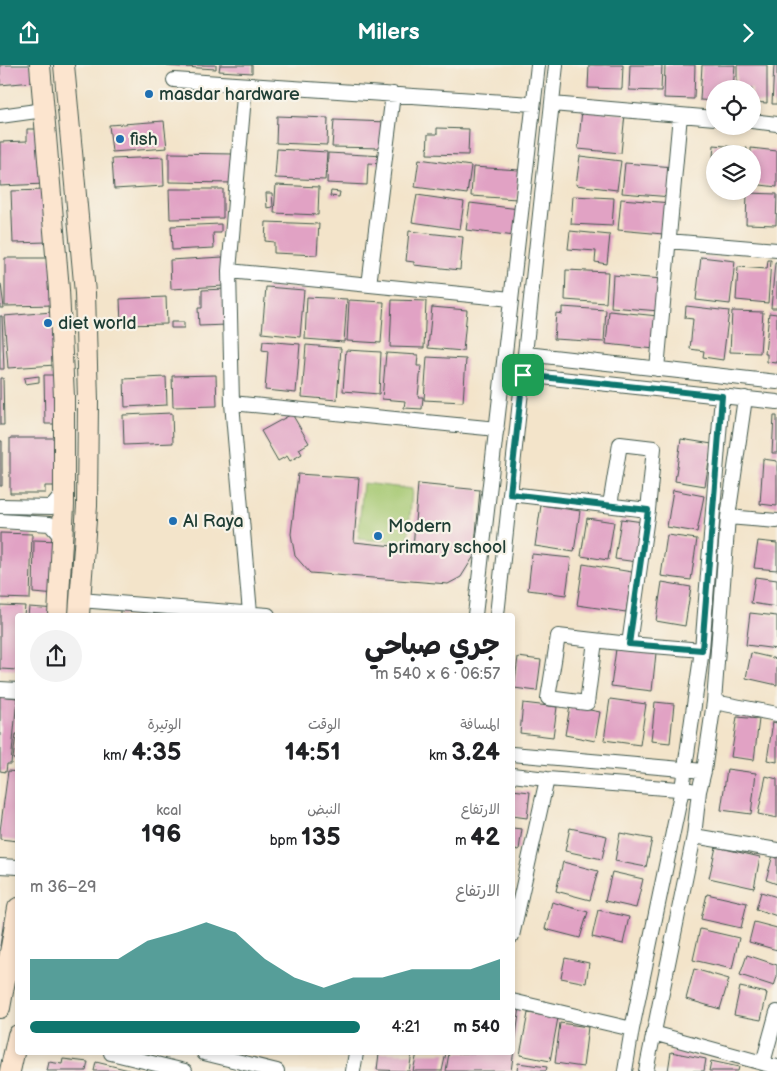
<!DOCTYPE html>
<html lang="ar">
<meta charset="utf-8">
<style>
body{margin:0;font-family:"Balsamiq Sans","Playpen Sans Arabic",sans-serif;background:#f2f2f2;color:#202124;direction:rtl;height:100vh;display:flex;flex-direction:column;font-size:19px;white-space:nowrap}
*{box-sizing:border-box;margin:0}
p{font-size:16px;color:#757577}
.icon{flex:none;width:28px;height:28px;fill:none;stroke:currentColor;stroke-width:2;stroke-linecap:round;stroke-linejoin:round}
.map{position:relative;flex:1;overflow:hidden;direction:ltr}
.panel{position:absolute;left:15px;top:548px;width:500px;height:442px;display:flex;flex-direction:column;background:#fff;border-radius:5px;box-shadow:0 2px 8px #0003;direction:rtl}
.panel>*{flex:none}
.fabs{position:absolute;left:706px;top:15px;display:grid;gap:10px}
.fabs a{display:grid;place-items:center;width:55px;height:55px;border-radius:50%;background:#fff;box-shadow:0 2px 8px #0003;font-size:25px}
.pin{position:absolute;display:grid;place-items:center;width:42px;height:42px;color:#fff;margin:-21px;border-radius:10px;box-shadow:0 2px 8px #0006}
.round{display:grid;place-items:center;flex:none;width:52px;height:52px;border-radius:26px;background:#f2f2f2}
.overview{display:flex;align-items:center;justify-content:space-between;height:85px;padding:0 15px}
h1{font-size:28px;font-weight:700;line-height:38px}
.stats{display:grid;grid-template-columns:repeat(3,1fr);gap:8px;height:85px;padding:5px 15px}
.stats div{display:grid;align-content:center}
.stats b{font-size:25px;font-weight:700}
.stats small{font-size:14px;font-weight:400}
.stats p{font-size:14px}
.chart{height:140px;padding:10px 15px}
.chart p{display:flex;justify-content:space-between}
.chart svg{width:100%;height:90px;margin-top:5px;fill:#0f766e;opacity:.7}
ul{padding:0 15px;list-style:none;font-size:16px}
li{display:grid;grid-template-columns:80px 60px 1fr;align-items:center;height:38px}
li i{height:12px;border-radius:6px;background:#0f766e}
header{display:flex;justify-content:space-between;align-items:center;height:65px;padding:0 15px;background:#0f766e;color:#fff;font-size:22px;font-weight:700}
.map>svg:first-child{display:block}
</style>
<header><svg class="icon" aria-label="forward" viewBox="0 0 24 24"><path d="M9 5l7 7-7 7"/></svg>Milers<svg class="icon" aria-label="share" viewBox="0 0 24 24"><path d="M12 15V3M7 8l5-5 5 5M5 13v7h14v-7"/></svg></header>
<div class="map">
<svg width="777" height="1006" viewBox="0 0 777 1006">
<rect width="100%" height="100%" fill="#f7f3e8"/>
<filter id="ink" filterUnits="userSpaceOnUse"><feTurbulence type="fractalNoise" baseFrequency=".02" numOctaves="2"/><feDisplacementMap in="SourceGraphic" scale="10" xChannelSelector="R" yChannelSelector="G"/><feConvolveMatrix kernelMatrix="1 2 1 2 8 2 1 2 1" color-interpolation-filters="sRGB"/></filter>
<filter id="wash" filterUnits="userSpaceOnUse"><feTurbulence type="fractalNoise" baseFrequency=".0096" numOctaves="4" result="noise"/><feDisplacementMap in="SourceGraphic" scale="20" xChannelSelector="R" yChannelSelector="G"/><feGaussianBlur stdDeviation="1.12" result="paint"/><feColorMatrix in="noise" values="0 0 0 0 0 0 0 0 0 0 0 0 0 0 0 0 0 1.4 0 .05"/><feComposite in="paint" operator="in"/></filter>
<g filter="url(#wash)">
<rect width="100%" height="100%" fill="#f3e4ca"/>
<path fill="#a5c871" stroke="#628252" d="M363,418l49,6 -4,54 -50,-4z"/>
<g id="blocks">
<path fill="#e1a2c4" d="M0,0h31l2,17 -33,3z
M167,0h49v4l-49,-3z
M220,0h32v8l-33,-2z
M589,0h34l-1,24 -34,-1z
M630,0h32l-1,26 -32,-1z
M665,0h30l-1,34 -30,-1z
M702,0h33l-2,24h-18v12l-15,-1z
M737,0h30v38l-15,-1v-13h-15z
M774,0h3v39h-5z
M582,45l43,4 -4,39 -43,-4z
M277,51l51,2 -1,27 -51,-2z
M334,55l54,2 -5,26 -51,-1z
M164,56l3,27 -55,4 -3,-27z
M437,63l32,1 -1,26 -41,-1 1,-20h9z
M27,64h16l2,55 -45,2v-44l27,-1z
M714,80l33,3v6h-32v27h-4z
M751,83l26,3v36l-25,-3v-30h-1z
M277,84l50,3 -2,28 -50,-2z
M169,88l65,1v29l-65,-1z
M328,88l56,3v8l-16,-1 -1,22 -40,-2z
M580,91l41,5 -4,29 -41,-5z
M163,92l1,29 -50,3 -2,-30z
M419,94l52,7 -4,28 -52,-7z
M625,98l49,4 -3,30 -49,-4z
M473,102l46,3 -2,29 -46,-3z
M276,120l43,2 -1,28 -44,-2z
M169,124h54v29l-53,1z
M45,125l2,52 -34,1 -2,-52z
M331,126l9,1 -1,5 -9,-1z
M266,128h6l1,14 -6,1z
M747,128l30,1 -1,31 -30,-1z
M417,130l47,7 -4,27 -48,-7z
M573,131l41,2 -2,28 -41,-2z
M621,134l50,4 -8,31 -45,-4z
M470,138l49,6 -4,27 -49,-6z
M266,157l53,2 -2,31 -43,-2v-11l-9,-1z
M221,159v9h-8l1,15 -42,2 -1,-24z
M409,166l54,6 -3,33 -46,-5v-3l-8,-1z
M570,166l40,4 -3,29 -12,-2 1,-11 -28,-2z
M223,192l1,29 -53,3 -1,-29z
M701,192l34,4 -5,43 -34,-4z
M5,193h49l2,47 -51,1z
M768,195h3l-3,43 -32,-3 2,-33 29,2z
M775,198h2v45h-6z
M566,205l42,2 -2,31 -41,-3z
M613,210l49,4 -3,32 -48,-4z
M0,219h1l3,24h-4z
M266,222l38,3 -4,47 -38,-4z
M225,224l2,36 -28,1 -1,-18h4v-18z
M166,232l1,27 -46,1 -1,-26z
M307,232l40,2 -3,43 -39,-3z
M349,235l35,2 -3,41 -34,-2z
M392,235l34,1 -2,47 -34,-1z
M686,241l43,5 -6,49 -20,-3 1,-6 -14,-2 3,-30 -8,-1z
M432,242l35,3 -4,41 -35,-3z
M562,242l44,3 -2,32 -50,-3 2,-26 6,1z
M609,246l49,5 -3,33 -49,-5z
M732,246l31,1 -3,41 -30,-1z
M52,247l4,53 -48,3 -4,-52z
M769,248l8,1v49l-10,-1v-8h-2z
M0,251h2l2,53h-4z
M171,257h13v6h-13z
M263,276l37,3 -4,49 -31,-3 3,-39 -6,-1z
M306,280l35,3 -4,52 -35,-3z
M346,285l35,2 -2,42 -36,-3z
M386,288l32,2 -1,11h4l-3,31h5l-1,12 -18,-1 1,-7 -23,-2z
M427,292l39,2 -3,43 -39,-2z
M44,310h14l2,49h-15z
M216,310l1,31 -44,1 -1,-31z
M39,311v6l-14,2 -1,-6z
M166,312l1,28 -42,2 -1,-28z
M0,313h3l1,47h-4z
M172,348l1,30 -49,2 -1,-30z
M292,349l17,29 -10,6 3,5 -12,7 -3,-5 -9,5 -17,-30z
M774,351h3v37h-5z
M10,373h53v48h-18v7h-35z
M681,374l31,5 -7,42 -30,-5z
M0,376h2v45h-2z
M763,394l14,2v45l-17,-2z
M298,409l61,4 -5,64 59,6 5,-64 62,6 -6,66 -13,21 -13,7 -138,-11 -15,-17 -4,-22z
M673,425l31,6 -7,36 -30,-5z
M541,440l39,6 -6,41 -39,-6z
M587,453l27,4 -6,38 -27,-4z
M621,454l22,3 -6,40 -22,-3z
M0,468l32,1 -2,65 -30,-1z
M667,470l30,4 -6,41 -30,-4z
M34,475l26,1 -3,54 -24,-2z
M758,476l19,2v27l-23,-2z
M532,489l39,4 -5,37 -38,-5z
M583,499l49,8 -6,40 -49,-7z
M755,512l22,3v27l-26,-4z
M662,517l29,5 -6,39 -29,-5z
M0,540l25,1 -1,9h-6v55l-18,-1z
M29,542l28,2v6h-29z
M120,543l56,3v4h-56z
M750,548l27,3v33l-31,-4z
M616,584l40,4 -4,38 -41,-5z
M751,588l26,6v26l-31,-7z
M518,592l23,3 -4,31 -23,-3z
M0,631l17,2 -6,66h-4l-1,8 -6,-1z
M610,634l36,5 -6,41 -36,-5z
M655,637l19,2 -4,39 -19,-2z
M523,638l34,4 -4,30 -33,-4z
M570,641l30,6 -5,29 -30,-6z
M737,652l22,2 -5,41 -23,-3z
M773,657l4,1v39l-10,-2z
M16,669h2v26l-5,-1z
M727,704l29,4 -5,41 -30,-4z
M8,706l10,1v69l-18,-2v-8z
M766,711l11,3v39l-19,-4z
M512,725l18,2 -3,26 -15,-2z
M512,763l10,1 -3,21 -7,-1z
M570,763l37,8 -5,23 -37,-8z
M620,768l32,6 -6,28 -31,-6z
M716,782l44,10 -6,31 -45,-10z
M773,790l4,2v27l-11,-4z
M563,797l35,9 -8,29 -34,-9z
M612,807l31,7 -7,29 -31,-7z
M761,827l16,5v19l-21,-7z
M707,829l40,9 -6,25 -40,-9z
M552,837l36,10 -8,26 -35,-9z
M598,845l31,7 -6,27 -31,-7z
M4,856l9,1 -4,26 -9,-2z
M754,857l23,6v22l-28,-8z
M700,864l39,9 -7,31 -39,-9z
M747,890l30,10v12l-3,9 -34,-11z
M565,893l24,5 -3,20 -25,-5z
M694,904l35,10 -9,30 -34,-10z
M740,922l27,6 -6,27 -27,-5z
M512,941l8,1 -9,64h-65l3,-18h33l13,1v-1h17z
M528,948l30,5 -8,43 -30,-6z
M560,958l28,4 -5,40 -28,-4z
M671,987l35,7 -2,12h-36z
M379,988h33l-3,18 -32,-1z
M417,988h29l-4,18h-29z
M63,994l25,3 -2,9h-39l2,-9 13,2z
M711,996l28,6 -1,4h-29z
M96,997l33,8 -1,1h-34z
M518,998l29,4 -1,4h-29z"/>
</g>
</g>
<g filter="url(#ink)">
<use href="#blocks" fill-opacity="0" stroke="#3f564a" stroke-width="1"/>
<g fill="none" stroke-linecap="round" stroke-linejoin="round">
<g stroke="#3f564a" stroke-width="16">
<path id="minor" d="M174,15l359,24
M245,20l-16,186 3,132 18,210
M552,39l163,14
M0,51l44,-6
M752,56l25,3
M668,176l109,9
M229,206l282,28
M369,220l24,-191
M526,289l251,28
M657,304l23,-254
M523,310l254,27
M232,338l265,26
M510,429l138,16 -19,134 -71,-8 -10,62 39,5 8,-62
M610,440l10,-61 34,4 -6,62
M0,441l52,1 12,-15
M728,452l49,4
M0,456l50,3 12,14
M80,535l188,15
M475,550l63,-550
M497,550l59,-550
M629,579l73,6
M0,624l18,1
M714,637l63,12
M512,689l192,17
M512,710l35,4 144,11
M694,771l83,14
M0,801l18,1
M512,871l35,-157
M512,936l120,28
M653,968l124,34
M111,988l74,18
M204,988l73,18
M763,998l14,-51
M353,1006l3,-18
M625,1006l7,-42 50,-240 20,-139 20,-254
M646,1006l48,-235 5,-45 5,-20 10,-69 14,-185 17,-119"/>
</g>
<g stroke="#3f564a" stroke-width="22">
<path id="secondary" d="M40,0l19,225 5,107v108l-6,110
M64,0l21,228 3,108 -1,105 -8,109
M0,943l18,-100
M10,1006l8,-36"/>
</g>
<use href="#minor" stroke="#fff" stroke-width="14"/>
<use href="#secondary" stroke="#fce5cf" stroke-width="20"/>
</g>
</g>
<g fill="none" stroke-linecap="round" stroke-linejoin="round" filter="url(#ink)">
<g stroke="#fff" stroke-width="10">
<path id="route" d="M523,310l199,21 -20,254 -73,-6 19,-134 -138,-16z"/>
</g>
<use href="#route" stroke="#0f766e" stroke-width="6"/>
</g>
<g fill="#1f6fb2" stroke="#f7f3e8" stroke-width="2">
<circle cx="149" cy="29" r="5"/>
<circle cx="120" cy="74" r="5"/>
<circle cx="48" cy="258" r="5"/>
<circle cx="173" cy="456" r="5"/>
<circle cx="378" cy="471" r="5"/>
</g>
<g text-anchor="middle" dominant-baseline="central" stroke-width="4.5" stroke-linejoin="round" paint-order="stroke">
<g font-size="18" fill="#1f3d34" stroke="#f7f3e8" text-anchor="start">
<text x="159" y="29">masdar hardware</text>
<text x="130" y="74">fish</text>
<text x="58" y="258">diet world</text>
<text x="183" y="456">Al Raya</text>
<text x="388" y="461">Modern<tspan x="388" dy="21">primary school</tspan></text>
</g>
</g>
</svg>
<div class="fabs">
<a><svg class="icon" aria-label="locate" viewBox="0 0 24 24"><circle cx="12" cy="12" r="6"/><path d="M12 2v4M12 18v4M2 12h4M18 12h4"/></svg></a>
<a><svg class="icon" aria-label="layers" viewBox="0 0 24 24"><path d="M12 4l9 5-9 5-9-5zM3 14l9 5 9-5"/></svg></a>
</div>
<div class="pin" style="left:523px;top:310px;background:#1e9e55"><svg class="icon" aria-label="arrive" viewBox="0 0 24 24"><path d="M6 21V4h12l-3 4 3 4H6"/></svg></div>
<section class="panel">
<div class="overview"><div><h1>جري صباحي</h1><p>06:57 · 6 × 540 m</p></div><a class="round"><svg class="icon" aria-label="share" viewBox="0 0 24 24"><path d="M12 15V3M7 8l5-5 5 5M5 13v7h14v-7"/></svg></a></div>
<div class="stats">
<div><p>المسافة</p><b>3.24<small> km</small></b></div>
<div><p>الوقت</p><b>14:51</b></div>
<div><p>الوتيرة</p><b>4:35<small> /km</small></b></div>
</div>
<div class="stats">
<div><p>الارتفاع</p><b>42<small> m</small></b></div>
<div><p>النبض</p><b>135<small> bpm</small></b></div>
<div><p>kcal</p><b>196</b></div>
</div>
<div class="chart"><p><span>الارتفاع</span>29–36 m</p>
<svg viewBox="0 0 160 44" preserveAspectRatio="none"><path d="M0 44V24L10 24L20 24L30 24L40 15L50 11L60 6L70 11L80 24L90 33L100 38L110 33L120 33L130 29L140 29L150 29L160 24V44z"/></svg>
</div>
<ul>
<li><b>540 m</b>4:21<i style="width:100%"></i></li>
</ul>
</section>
</div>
